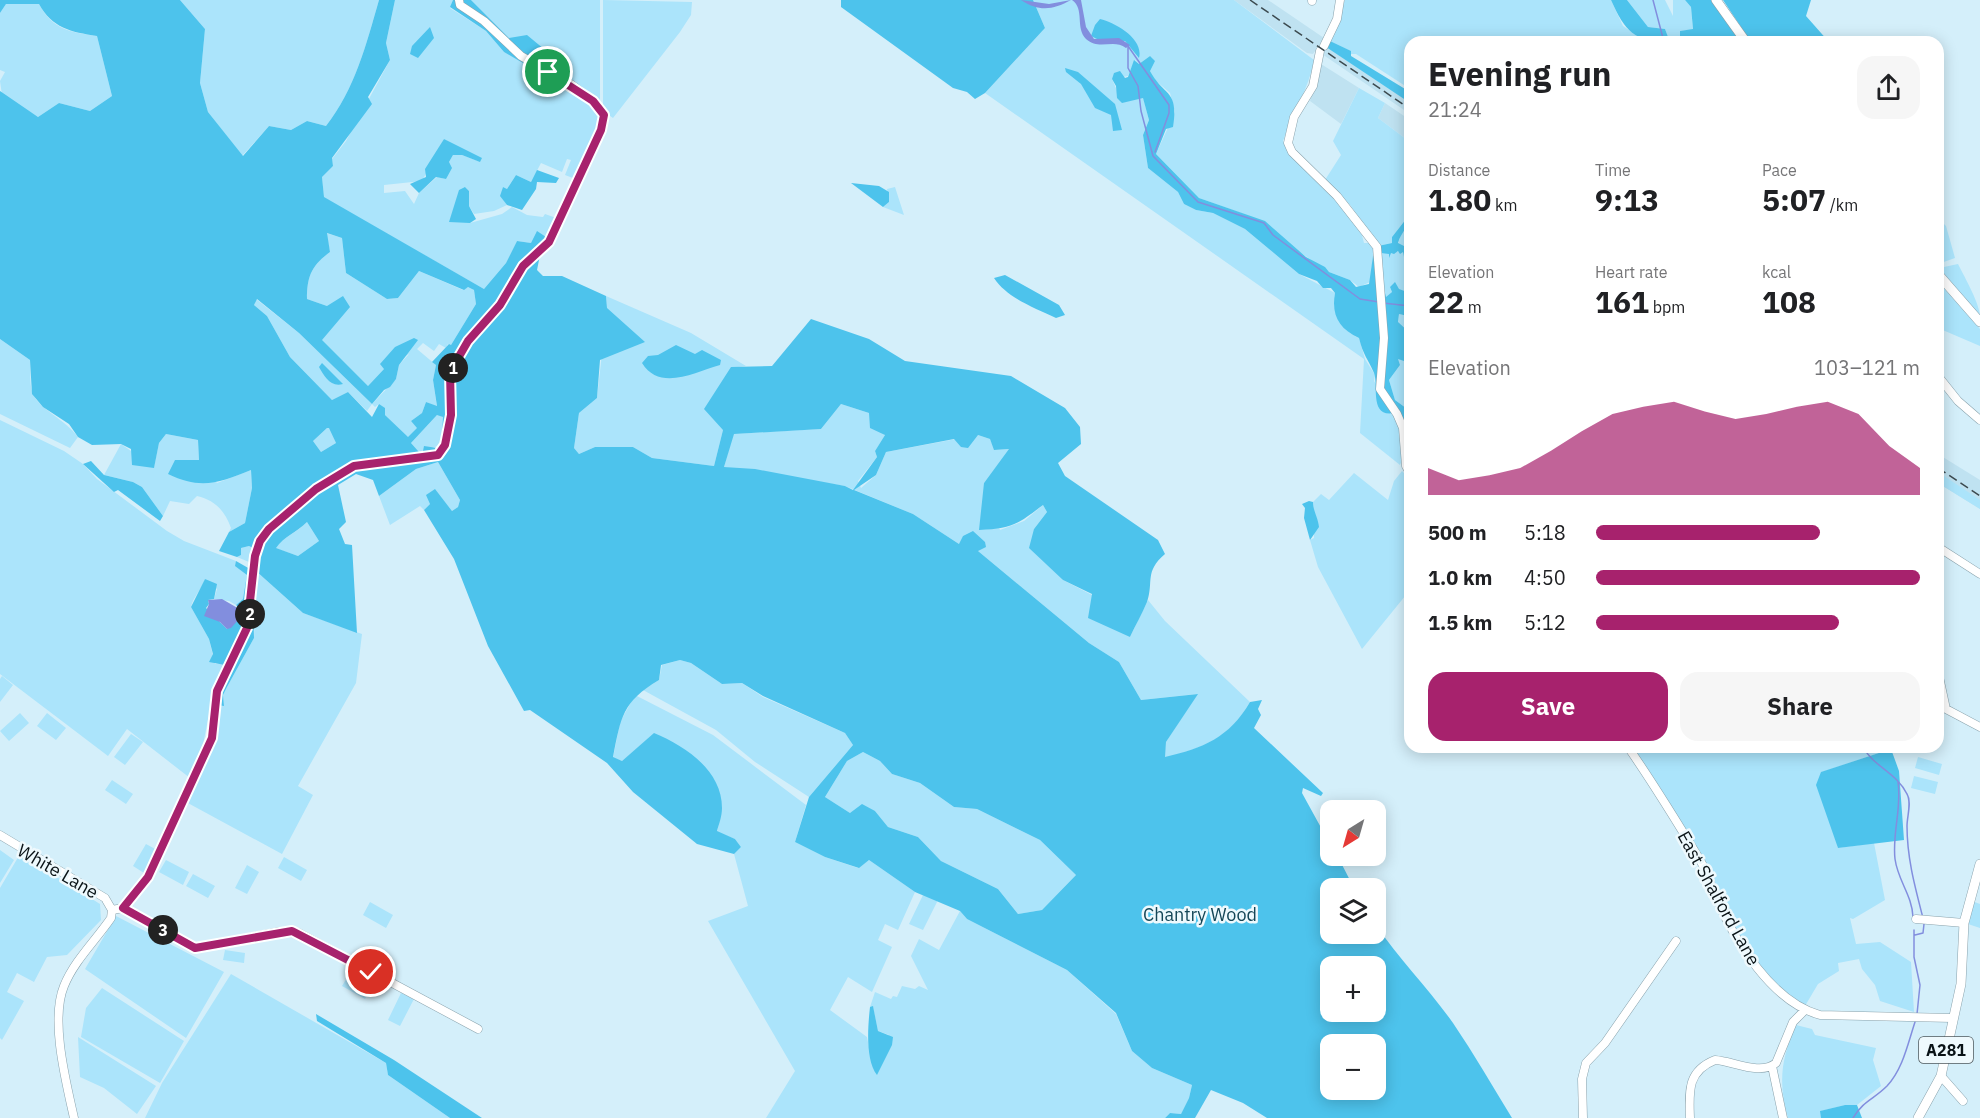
<!DOCTYPE html>
<meta charset="utf-8">
<style>
body{margin:0;font-family:"IBM Plex Sans",sans-serif;background:#f6f6f6;color:#202124;height:100vh;display:flex;flex-direction:column;font-size:22px;white-space:nowrap}
*{box-sizing:border-box;margin:0}
p{font-size:20px;color:#757577}
.icon{flex:none;width:33px;height:33px;fill:none;stroke:currentColor;stroke-width:2;stroke-linecap:round;stroke-linejoin:round}
.map{position:relative;flex:1;overflow:hidden}
.side{position:absolute;left:1404px;top:36px;width:540px;height:717px;display:flex;flex-direction:column;background:#fff;border-radius:18px;box-shadow:0 3px 15px #0003}
.side>*{flex:none}
.needle{width:39px;rotate:217deg}
.controls{position:absolute;left:1320px;top:800px;display:grid;gap:12px}
.controls a{display:grid;place-items:center;width:66px;height:66px;border-radius:12px;background:#fff;box-shadow:0 3px 15px #0003;font-size:30px}
.pin{position:absolute;display:grid;place-items:center;width:51px;height:51px;color:#fff;margin:-26px;border:3px solid #fff;border-radius:50%;box-shadow:0 2px 6px #0007}
.km{position:absolute;width:30px;height:30px;margin:-15px;border-radius:50%;background:#222;color:#fff;font-size:16px;line-height:30px;text-align:center}
.round{display:grid;place-items:center;flex:none;width:63px;height:63px;border-radius:18px;background:#f6f6f6}
.headline{display:flex;align-items:center;justify-content:space-between;height:102px;padding:0 24px}
h1{font-size:33px;font-weight:700;line-height:45px}
.figures{display:grid;grid-template-columns:repeat(3,1fr);gap:9px;height:102px;padding:6px 24px}
.figures div{display:grid;align-content:center}
.figures b{font-size:30px;font-weight:700}
.figures small{font-size:16px;font-weight:400}
.figures p{font-size:16px}
.chart{height:168px;padding:12px 24px}
.chart p{display:flex;justify-content:space-between}
.chart svg{width:100%;height:108px;margin-top:6px;fill:#a7226d;opacity:.7}
.button{display:flex;gap:12px;margin-top:auto;padding:12px 24px}
.button a{flex:1;height:69px;border-radius:18px;background:#a7226d;color:#fff;font-size:24px;font-weight:700;line-height:69px;text-align:center}
.button a+a{background:#f6f6f6;color:#202124}
ul{padding:0 24px;list-style:none;font-size:20px}
li{display:grid;grid-template-columns:96px 72px 1fr;align-items:center;height:45px}
li i{height:15px;border-radius:8px;background:#a7226d}
.map>svg:first-child{display:block}
</style>
<div class="map">
<svg width="1980" height="1118" viewBox="0 0 1980 1118">
<rect width="100%" height="100%" fill="#d4effa"/>
<path fill="#bfe2f1" d="M1234,0h34l56,38 -11,16 -6,-1z
M1326,47l84,56v11l-88,-60z
M1321,64l38,24 -18,36 -31,-23z
M1385,103l25,17v22l-32,-24z
M1938,454l42,26v29l-42,-26z"/>
<path fill="#abe4fb" fill-rule="evenodd" d="M180,0h199c-13,45 -24,89 -53,126l-19,-5 -16,9 -22,-4 -27,30 -34,-44 -8,-29 5,-54z
M395,0h58l-3,8 36,23 18,21 58,30 30,22 9,11 -1,11 -22,54 -13,-5 6,-15 -4,-1 -5,13 -21,-9 -10,19 -15,-7 -9,14 -4,-2 -2,9 6,9 -13,6 -20,3 -5,-8v-15l-4,-4 5,36 32,-9 10,-7 15,8 16,2 2,-3 14,5 -10,20 -18,4 -14,-2 -11,22 -22,26 -160,-91 -2,-21 11,-11 -1,-7 14,-18 44,-81 -4,-17zM444,139l34,22 -16,-6h-9l-4,7 -3,17 -9,-2 -18,16 -5,11 -9,-13 -21,2v-8l38,-4z
M471,0h129v102l-91,-64z
M603,0l89,2 -1,13 -11,17 -67,86 -10,-7z
M1033,0h201l80,60c-6,31 -21,52 -31,81 14,34 76,65 81,102h7l4,12 -2,1 -3,26 -11,5 -9,-7 -21,-8 -85,-58 -45,-16 -43,-44 19,-42 -5,-19 -15,-13 -5,-9v-15l-11,8 -4,-4 -7,16 -16,3 6,14 12,7 13,-3 6,23 -6,15 5,33 30,24 6,12 12,6 17,3 32,16 54,45 36,19c-4,20 6,37 24,45l6,21 10,16 -1,6c14,22 40,57 26,84l-40,-32 4,-74 -379,-266 60,-65z
M1345,0h266l12,26 24,16h-237v47l-54,-35h-7l1,-3 -20,-10z
M1627,0h38l8,16v-16h12l6,7 2,23 -13,1v11h-10l-5,-13 -17,-2z
M6,4h33c14,26 31,28 58,32l15,60 -22,15 -31,-8 -21,14 -36,-22 -2,-14 5,-9 -5,-2v-57z
M1359,88l26,15 -7,15 32,24v72l-18,23v6l-14,3 -27,-40 -26,-26 16,-25 -8,-14z
M895,187l9,28 -21,-8 6,-5 -2,-13z
M1942,222l4,4 9,32 -17,6v-40z
M1410,223v26l-12,-5 3,-10z
M326,233l16,5 4,35 41,26 11,-1 21,-27 44,19 5,-3 6,3 2,14 -25,41 -3,-1 -2,4 -7,-4 -5,7 -11,-8 -6,6 19,16 -3,15 4,27 -11,-5 -4,11 -11,8 7,7 -10,10 -23,-23 -6,-11 -4,3 -3,-3 -5,7 -19,-19 -16,8 -42,-43 -23,-41 -13,-11 2,-6 43,34 73,71 24,-25 3,-14 10,-11 -25,15 -16,17 -47,-46 6,-34 -20,-7c0,-22 4,-33 23,-47z
M1403,251l1,6 6,-2v26l-5,-1v9h5v4l-20,-6 2,5 -6,6 -3,-7 -2,-38z
M1958,264c7,14 22,40 22,53l-39,-45 3,-5z
M1942,286l38,43v17l-42,-18v-34z
M606,296l85,37 55,33 -15,2 -8,62 -9,36 -62,-8 -19,-11h-38l-16,7 -5,-6 5,-35 18,-15 10,-90z
M1410,311v22l-12,-10 1,-9 9,2z
M0,339l30,21c1,10 -1,25 3,34 6,15 33,26 45,43l-8,11 -70,-34z
M1410,357v54l-15,-11 -6,-20 11,-15 -3,-6z
M841,404l28,9 16,22 -10,16 2,6 -19,24 3,7 15,-13 10,-23 92,-17 12,4 5,11 15,-1 -26,34 16,47 24,-9 19,-16 4,7 -13,17 29,51 29,15 38,42 18,-37 17,21 85,81c-21,37 -47,46 -86,56l2,-16 31,-48 -56,6 -22,-38 -30,-19 -111,-92 -19,-7 -46,-30 -68,-28 -121,-19 9,-33 88,-5z
M438,414l5,3 -2,28 -22,7 -8,-9z
M0,420l64,31 19,13 14,15 70,52 17,10 52,20v5l12,9 -5,24 -7,6 -7,-4 -15,-2 3,-10 -12,-10c-3,10 -12,18 -14,28l18,32 6,25 14,-2 -16,32 -12,61 -11,23 -63,-49 -19,27 -108,-82z
M327,428h3l6,15 -15,9 -8,-11z
M166,434l32,6 1,20 18,23 34,-13 1,18 -7,35 -16,9 2,-4c-6,-17 -16,-28 -34,-32l-8,8 -19,-3 -7,15 -21,-29 -9,-5 -29,-7 17,-31 33,23 5,-24z
M438,462l22,38 -2,7 -6,4 -17,-21 -5,14 -6,6 -4,-4 -30,19 -11,-29 37,-27z
M1402,471l8,8v111l-48,59 -44,-82 -8,-27 4,-2 -1,-36 8,-8 8,6 25,-27 34,27 6,-19z
M1938,472l42,28v9l-42,-26z
M307,522l12,19 -21,15 -23,-8c9,-11 21,-15 32,-26z
M249,546l4,2 -4,14 -12,-5 4,-2v-7z
M256,571l47,42 59,21 -6,49 -58,103 15,9 -31,59 -96,-52 15,-35 16,-62 7,1 -1,-11 4,-8 27,-49z
M680,660l11,3 31,21 20,-1 21,14 82,36 8,12 -44,52 -54,-35 -39,-32 -73,-40 16,-10 3,-15z
M2,676l11,9 -13,17v-23z
M635,695l78,40 93,70 -11,37 30,15 33,11 11,-8 46,32 -17,38 -13,-6 -7,16 14,7 -20,45 -24,-15 -18,33 37,27 5,26 17,-28 -11,-4 -5,-24h-3l5,-15 16,7 2,-3 4,1 5,-11 13,3 4,-3 9,4 -17,-34 8,-17 20,11 21,-39 7,8 100,51 49,44 16,37 20,17 40,17 -3,13 -8,16 -11,-1 -5,5h-399l29,-47 -87,-150 40,-15 -14,-52 7,-7 -6,-8 -18,-7 5,-24 -68,-74 -32,27 -9,-3 7,-36z
M20,713l9,10 -20,18 -9,-10z
M47,713l19,15 -10,12 -19,-14z
M131,734l12,8 -18,23 -11,-8z
M1633,747h233l2,4 23,-2 -69,23 16,76 36,-5 11,57 -32,19 -3,-1 6,26 24,-2 31,20 3,50 -34,-11 -5,-16 -13,-16 -3,-10 -21,4 1,8 -21,13 -13,22 -39,-28 -18,-27 -87,-160z
M863,752l17,9 12,13 28,9 34,24 23,2 63,31 36,35 -34,35 -24,4 -20,-25 -57,-28 -23,-24 -30,-10 -13,-16 -25,2 -25,-16 22,-36z
M1918,757l24,7 -3,11 -24,-7z
M1914,776l24,6 -3,12 -24,-6z
M112,780l21,14 -7,10 -21,-14z
M146,844l11,6 -13,23 -11,-7z
M0,850l14,10 -14,23z
M20,854l80,50 1,16 -34,35 -20,2 -13,25 -17,-9 -10,19 17,9 -22,39 -2,-2v-150z
M284,857l23,13 -6,11 -23,-13z
M166,860l23,12 -6,13 -24,-13z
M247,865l12,7 -12,22 -12,-6z
M193,874l22,12 -7,12 -22,-12z
M923,895l15,5 -15,30 -14,-6z
M1972,901l8,3v24l-12,-4z
M370,902l23,13 -7,13 -23,-13z
M116,916l108,56 -38,66 -101,-69z
M225,950l20,3 -1,10 -21,-3z
M350,973l23,12 -8,14 -23,-13z
M231,974l155,89 2,12 62,43h-305l17,-35z
M102,988l82,53 -24,42 -79,-46 5,-29z
M401,993l13,6 -14,27 -12,-6z
M1796,1025l16,4 3,6 61,13 -3,12 8,26 -24,19h-12l-24,6v7h-33c-10,-36 -7,-59 8,-93z
M78,1037l78,49 -19,28 -33,-26 -24,-11z"/>
<path fill="#4dc3ec" fill-rule="evenodd" d="M0,0h180l25,29 -5,54 8,29 35,44 26,-30 22,4 16,-9 19,5c29,-37 40,-81 53,-126h16l-9,43 4,17 -22,37 4,7 -40,54 1,8 -11,11 2,20 160,92 22,-26 11,-22 14,2 6,-12 12,8 -13,13 4,3 -3,15 6,6h19l44,20 1,12 38,34 -45,18 -3,38 -18,15 -5,35 5,6 16,-7h38l19,11 62,8 9,-36 -19,-21 27,-42 41,-1 39,-47 58,20 36,22 106,15 54,32 15,19 1,17 -23,19 7,13 93,64 7,14c-21,18 -11,27 -18,48 -5,12 -12,24 -17,35l-42,-19 4,-24 -29,-14 -34,-32 5,-19 13,-17 -4,-7c-25,19 -31,24 -64,25l5,-47 25,-34 -15,1 -4,-11 -12,-4 -10,13 -7,-1 -7,-8 -68,13 -10,23 -22,15 59,24 46,30 4,-8 10,-5 12,11 1,5 -8,4 111,92 30,19 22,38 57,-6 -32,48 -1,15c38,-9 64,-19 85,-55l12,-2 -4,9 3,6 -7,13 69,65 -2,3 -18,-8 -1,5 28,51v11h7l17,33h-24v45h46v-8c23,34 53,64 77,98 21,31 40,64 59,95h-245l-24,-15 -32,-13 -16,28h-30l5,-5 11,1 8,-16 3,-13 -40,-17 -20,-17 -16,-38 -49,-43 -100,-51 -7,-8 -45,-19 -46,-32 -10,8 -34,-11 -30,-15 14,-45 44,-52 -8,-12 -82,-37 -21,-13 -20,1 -31,-21 -11,-3 -19,5 -2,15c-37,22 -38,37 -46,77l9,4 32,-28c31,13 68,37 68,75 0,8 -3,16 -5,23l18,8 6,8 -7,7 -37,-10 -64,-52 -26,-29 -77,-53 -6,1 -36,-65 -34,-87 -30,-49 6,-6 -4,-9 9,-6 17,22 6,-4 2,-7 -22,-38 -22,7 -37,27 -6,-16 -17,-6 -18,11 8,37 -7,7 6,15 7,1 5,88 -54,-20 -47,-42v-5l-7,-4 4,-14 -4,-2 -8,2v7l-4,2 -18,-6 10,-19 16,-9 7,-35 -1,-18c-32,13 -50,20 -83,4l7,-14h24l-1,-20 -32,-6 -7,9 -5,25 -22,-3 -1,-16 -10,-5 -29,1 -14,-8 -9,-13 -26,-17 -11,-13 -2,-34 -30,-21v-248l38,26 21,-14 31,8 22,-15 -15,-60c-26,-4 -45,-8 -58,-32h-33l-6,9zM327,233l15,5 4,35 41,26 11,-1 21,-27 45,19 4,-3 6,3 2,14 -25,41 -2,-1 -17,18 4,3 -3,15 4,26 -11,-4 -4,11 -11,8 6,7 -9,9 -23,-22v-7l-6,-4 -7,13 -24,-25 -16,8 -42,-43 -23,-41 -13,-11 3,-6 42,34 73,71 12,-14 6,-3 6,-8 3,-14 19,-25 -4,-2 -19,9 -15,17 4,5 -16,17 -46,-46 28,-33 -7,-11 -16,10 -20,-7c0,-22 4,-33 23,-47zM841,404l28,9 1,15 15,7 -10,16 2,6 -24,33 -8,-4 -90,-17 -31,-2 10,-33 87,-5zM437,415l6,2 -2,28 -4,3 -13,-2 -1,5 -4,1 -8,-9zM327,428h2l7,15 -15,9 -8,-11zM307,522l12,19 -21,15 -22,-8c8,-12 20,-15 31,-26zM863,752l17,9 12,13 28,9 34,24 23,2 63,31 36,35 -34,35 -24,4 -20,-25 -57,-28 -23,-24 -30,-10 -13,-16 -13,-7 -12,9 -25,-16 22,-36zM1330,966h46v45h-46zM1330,1044h46v45h-46z
M453,0h18l38,38 18,-3 23,19 -3,12 15,16 -22,-9 -36,-21 -18,-21 -36,-24z
M841,0h192l12,28 -60,65 -10,6 -8,-7 -14,-4 -112,-81z
M1611,0h16l21,27 17,2 5,13c-36,0 -45,-11 -59,-42z
M1685,0h26l30,42h-61v-11l13,-2 -2,-22z
M1723,0h88l-5,16 23,26h-78z
M1100,19c16,4 44,20 39,39l-14,-17 -26,-1 -8,-4 4,-11z
M430,27l4,11 -16,20 -8,-4 2,-8z
M1330,41l21,10v5l59,36v11l-84,-56z
M1150,56l5,5 -5,10c14,26 29,18 23,56l-7,2 -10,25 43,44 66,23 41,36 19,10 4,5 21,8 6,7 13,-3 4,-28 2,-1 11,42 6,-5 -2,-5 5,-5 4,7 11,4 -2,23 -9,-2 -1,8 12,11v24l-6,4 -6,-2 2,6 -11,15 6,20 15,11v8l-7,3 -5,-10c-30,9 -19,-26 -24,-39 -6,-14 -11,-18 -15,-35 -20,-9 -28,-23 -24,-45l-4,-5h-8l-6,-7 -18,-7 -54,-45 -32,-16 -17,-3 -12,-6 -6,-12 -30,-24 -5,-33 6,-15 -6,-22 -21,5 -5,-5 -1,-12 -4,-7 2,-6 6,-2 5,7 3,-1 6,-17 5,4z
M1065,68l13,4 37,32 7,26 -9,1 -2,-16 -16,-7 -14,-24 -15,-12z
M444,139l38,19 -2,4 -18,-7h-9l-4,7 3,6 -6,11 -10,-2 -17,16 -9,-9 16,-7 -1,-8z
M537,170l22,8 -3,5 -19,-1 -1,7 -14,21 -15,-5 -7,-9 3,-9 4,2 9,-14 15,7z
M851,183l28,3 10,6v10l-6,5z
M465,187l4,4v15l7,13 -6,4 -21,-1 10,-32z
M1410,214c0,12 -9,18 -12,29l12,6v6l-6,2 -1,-5 -3,2 -2,-3 -4,3 -3,-1 -2,5v-4l-8,-1 -1,3 -2,-10 14,-3v-6z
M1005,275l54,30 6,10 -9,3c-21,-10 -49,-20 -62,-40z
M676,345l19,9 7,-4 19,10 -1,5c-25,7 -60,27 -78,-2l6,-7 10,-1z
M322,363l21,21c-12,4 -19,-8 -24,-17z
M91,461l13,14 29,7 9,5 21,29 -3,5 -42,-31 -4,2 -31,-28z
M1309,501l4,1c0,9 5,15 6,25l-9,13 -6,-22 1,-10 -3,-4z
M236,561l14,8 -2,48 -19,45 -4,3 -16,-3 4,-8 -4,-15 -18,-32 14,-28 12,5 -3,15 -6,1 1,4 -3,4 21,21 14,-19 -5,-5 7,-6 4,-24 -12,-9z
M253,604l1,34 -27,49 -4,8 1,11 -7,-1 2,-14 23,-44z
M1891,749l8,22 5,69 -66,8 -22,-63 5,-13z
M873,1006l5,25 15,6 -1,8 -15,30c-12,-15 -9,-50 -7,-68z
M316,1014l78,46 88,58h-32l-62,-43 -2,-12 -69,-42z
M1845,1105h12l5,13h-41l-1,-7z"/>
<path fill="#828ede" d="M1021,0l28,4 22,-4c-18,10 -32,12 -50,0z
M1072,0h9l5,27 8,12 25,-1 11,7 -4,3c-13,-10 -26,3 -40,-9 -11,-11 -1,-30 -14,-39z
M222,599l19,11 -1,8 -9,10 -4,1 -7,-7 -16,-6 5,-12 -1,-4z"/>
<g fill="none" stroke-linecap="round" stroke-linejoin="round">
<path stroke="#828ede" stroke-width="1.5" d="M1653,0l11,42
M1128,46l41,59v8l-14,39
M1128,47v21l10,18 3,25 12,45 45,46 66,21 9,12 87,64 19,3
M1383,303l27,3
M1863,747c11,20 34,26 44,47 5,8 0,22 0,32 0,32 8,61 16,92
M1898,782c4,26 -6,51 -3,77 3,22 17,36 18,58
M1914,930v27l6,28 -3,29
M1915,935l8,-2 1,-9
M1853,1118c11,-18 20,-18 34,-32 16,-17 21,-43 28,-64"/>
<g stroke="#89a2ac" stroke-width="9">
<path id="minor" d="M1312,0v1
M1324,46l13,-27 3,-19
M1320,51l-7,35 -19,31 -6,26 4,9 45,44 40,51 7,91 -4,51 17,25 6,14 3,38 4,7
M1938,376l20,25 22,19
M1938,547l42,27
M1938,672l8,37 34,18
M1628,747c25,36 49,75 72,113 7,12 11,25 16,38 19,43 56,104 104,117l132,3
M0,835l105,63 7,12
M123,908l72,40 83,-16 21,1 179,96
M112,910l11,-2 25,-31 64,-139 5,-47 30,-63 8,-72 4,-15 10,-12 47,-40 37,-23 85,-11 7,-10 6,-30 -1,-43 18,-31 32,-36 23,-40 26,-23 52,-112 3,-15 -11,-14 -21,-16 -51,-29 -37,-35 -24,-16 -1,-5
M1916,919l48,4
M1772,1066l11,52
M1941,1076l22,25
M74,1118c-8,-36 -24,-98 -10,-132 10,-25 32,-46 47,-68l1,-8
M1583,1118l-1,-39 4,-16 19,-20 71,-102
M1690,1118c-1,-26 -3,-47 25,-58 18,1 45,16 61,3l17,-41 11,-11"/>
</g>
<g stroke="#89a2ac" stroke-width="10">
<path id="major" d="M1716,0l30,42
M1938,274l42,48
M1918,1118l23,-42 20,-92 3,-61 16,-59"/>
</g>
<use href="#minor" stroke="#fff" stroke-width="8"/>
<use href="#major" stroke="#fff" stroke-width="9"/>
<path stroke="#3c4a4f" stroke-width="1.5" stroke-dasharray="9 4.5" stroke-linecap="butt" d="M1250,0l160,109
M1938,468l42,28"/>
</g>
<g fill="none" stroke-linecap="round" stroke-linejoin="round">
<g stroke="#fff" stroke-width="12">
<path id="route" d="M371,972l-79,-41 -97,17 -72,-40 25,-31 64,-139 5,-47 30,-63 8,-72 5,-15 9,-12 47,-40 38,-23 84,-11 7,-10 6,-30 -1,-43 18,-31 32,-36 23,-39 26,-24 52,-112 3,-15 -11,-14 -45,-29"/>
</g>
<use href="#route" stroke="#a7226d" stroke-width="8"/>
</g>
<g text-anchor="middle" dominant-baseline="central" stroke-width="5" stroke-linejoin="round" paint-order="stroke">
<rect fill="#eef9fd" stroke="#4e585c" stroke-width="1.5" x="1919" y="1037" width="54" height="26" rx="4.5"/>
<g font-size="16" font-weight="bold" fill="#0a1317">
<text x="1946" y="1050">A281</text>
</g>
<g font-size="18" fill="#0a1317" stroke="#eef9fd">
<text transform="translate(58 871) rotate(30)">White Lane</text>
<text transform="translate(1719 898) rotate(61)">East Shalford Lane</text>
</g>
<g font-size="18" fill="#144657" stroke="#eef9fd">
<text x="1200" y="914">Chantry Wood</text>
</g>
</g>
</svg>
<div class="controls">
<a><svg class="needle" viewBox="-14 -14 28 28"><path d="M0-13l5 13h-10z" fill="#e53935"/><path d="M0 13l5-13h-10z" fill="#757577"/></svg></a>
<a><svg class="icon" aria-label="layers" viewBox="0 0 24 24"><path d="M12 4l9 5-9 5-9-5zM3 14l9 5 9-5"/></svg></a>
<a>+</a>
<a>−</a>
</div>
<div class="pin" style="left:548px;top:72px;background:#1e9e55"><svg class="icon" aria-label="arrive" viewBox="0 0 24 24"><path d="M6 21V4h12l-3 4 3 4H6"/></svg></div>
<div class="pin" style="left:371px;top:972px;background:#d93025"><svg class="icon" aria-label="check" viewBox="0 0 24 24"><path d="M5 12l5 5 9-10"/></svg></div>
<b class="km" style="left:453px;top:368px">1</b>
<b class="km" style="left:250px;top:614px">2</b>
<b class="km" style="left:163px;top:930px">3</b>
<section class="side">
<div class="headline"><div><h1>Evening run</h1><p>21:24</p></div><a class="round"><svg class="icon" aria-label="share" viewBox="0 0 24 24"><path d="M12 15V3M7 8l5-5 5 5M5 13v7h14v-7"/></svg></a></div>
<div class="figures">
<div><p>Distance</p><b>1.80<small> km</small></b></div>
<div><p>Time</p><b>9:13</b></div>
<div><p>Pace</p><b>5:07<small> /km</small></b></div>
</div>
<div class="figures">
<div><p>Elevation</p><b>22<small> m</small></b></div>
<div><p>Heart rate</p><b>161<small> bpm</small></b></div>
<div><p>kcal</p><b>108</b></div>
</div>
<div class="chart"><p><span>Elevation</span>103–121 m</p>
<svg viewBox="0 0 160 44" preserveAspectRatio="none"><path d="M0 44V33L10 38L20 36L30 33L40 26L50 18L60 11L70 8L80 6L90 10L100 13L110 11L120 8L130 6L140 11L150 24L160 33V44z"/></svg>
</div>
<ul>
<li><b>500 m</b>5:18<i style="width:69%"></i></li>
<li><b>1.0 km</b>4:50<i style="width:100%"></i></li>
<li><b>1.5 km</b>5:12<i style="width:75%"></i></li>
</ul>
<div class="button"><a>Save</a><a>Share</a></div>
</section>
</div>
